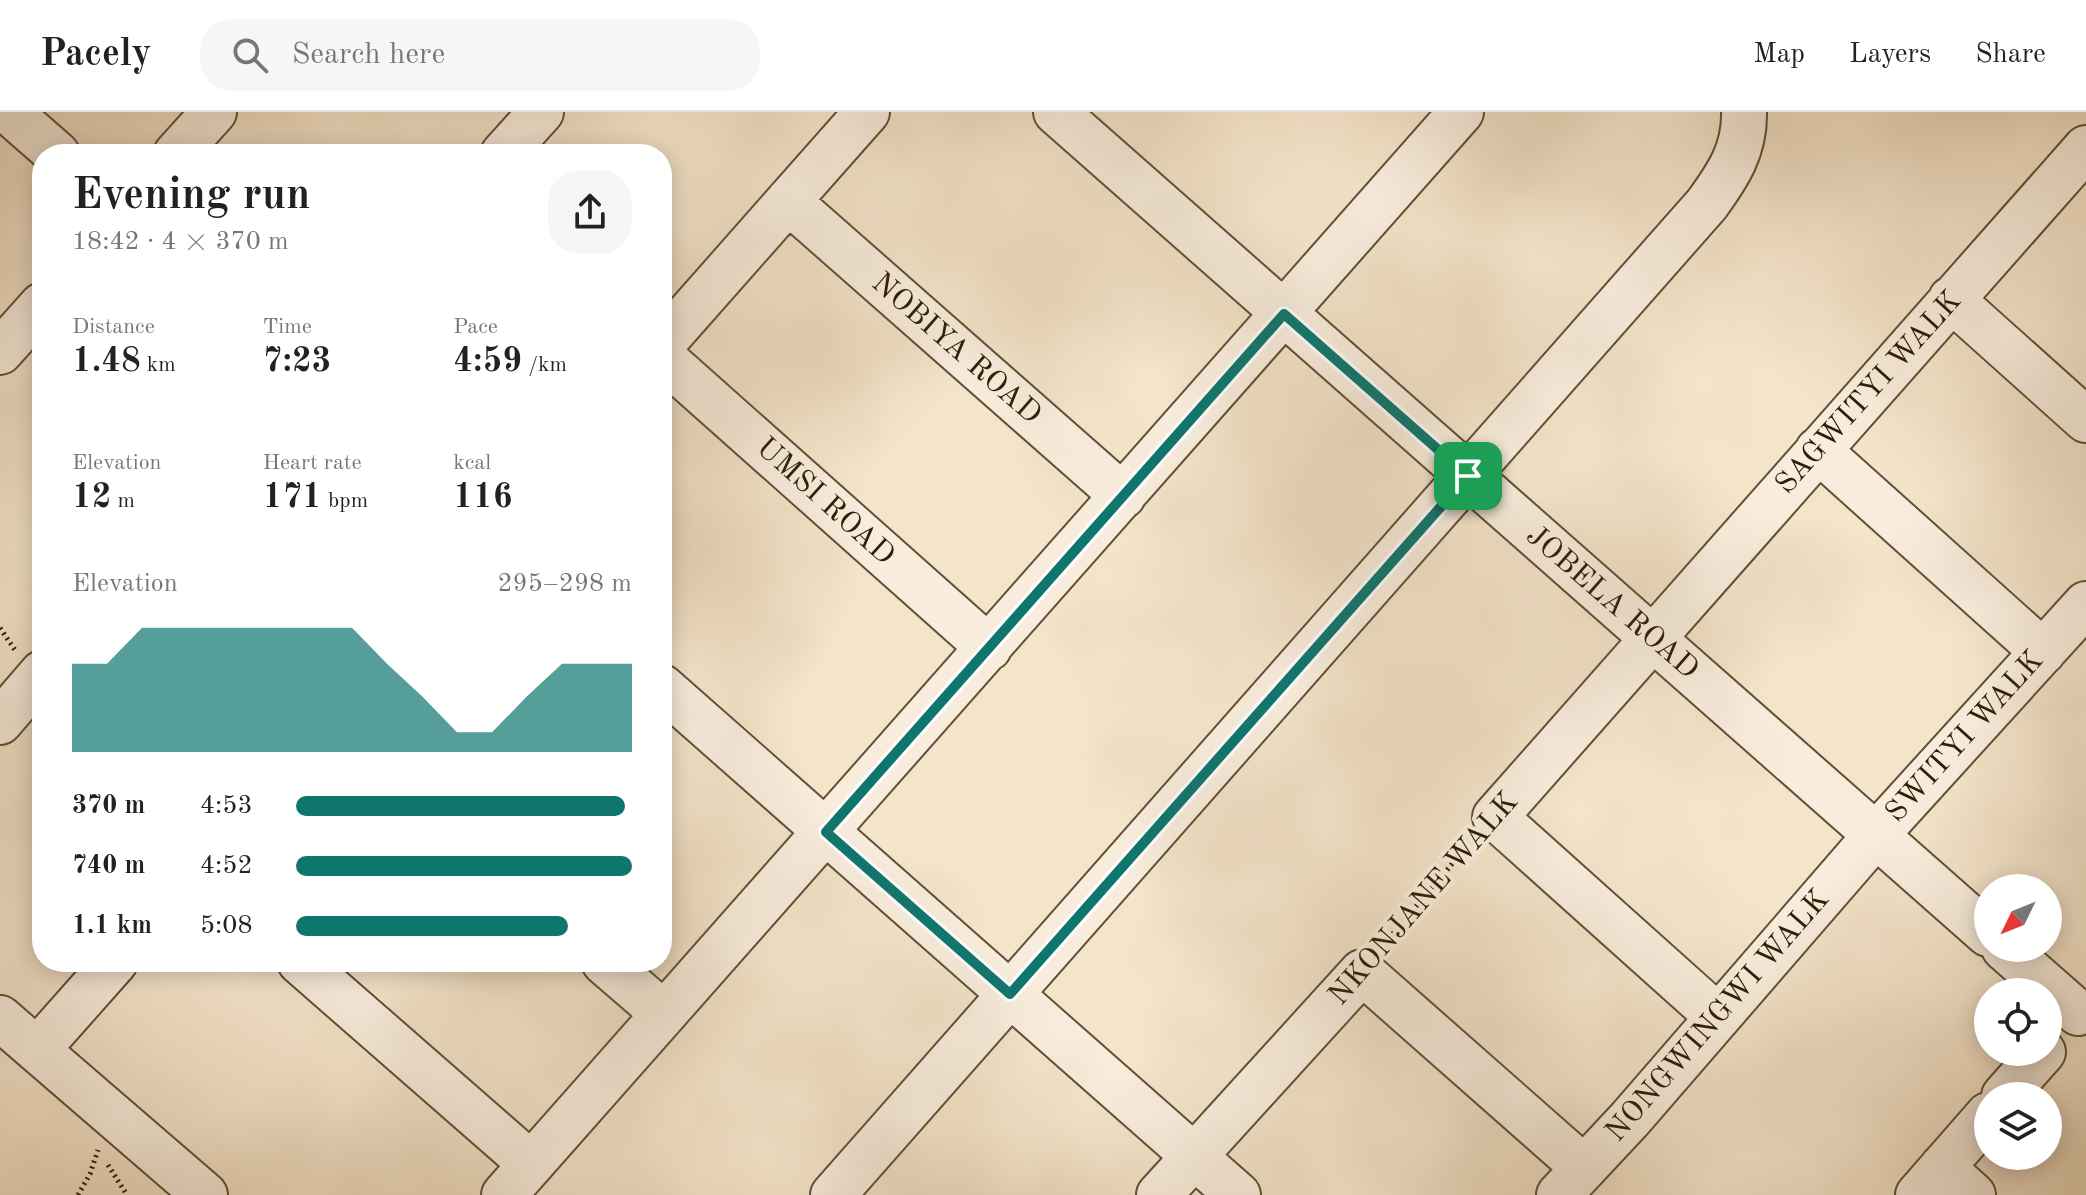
<!DOCTYPE html>
<meta charset="utf-8">
<style>
body{margin:0;font-family:"Old Standard TT",serif;background:#f6f6f6;color:#222;height:100vh;display:flex;flex-direction:column;font-size:30px;white-space:nowrap}
*{box-sizing:border-box;margin:0}
p{font-size:26px;color:#767676}
.icon{flex:none;width:44px;height:44px;fill:none;stroke:currentColor;stroke-width:2;stroke-linecap:round;stroke-linejoin:round}
.map{position:relative;flex:1;overflow:hidden}
.side{position:absolute;left:32px;top:32px;width:640px;height:828px;display:flex;flex-direction:column;background:#fff;border-radius:32px;box-shadow:0 4px 20px #0003}
.side>*{flex:none}
.needle{width:52px;rotate:227deg}
.fabs{position:absolute;left:1974px;top:762px;display:grid;gap:16px}
.fabs a{display:grid;place-items:center;width:88px;height:88px;border-radius:50%;background:#fff;box-shadow:0 4px 20px #0003;font-size:40px}
.pin{position:absolute;display:grid;place-items:center;width:68px;height:68px;color:#fff;margin:-34px;border-radius:16px;box-shadow:0 4px 12px #0006}
.round{display:grid;place-items:center;flex:none;width:84px;height:84px;border-radius:32px;background:#f6f6f6}
.head{display:flex;align-items:center;justify-content:space-between;height:136px;padding:0 40px}
h1{font-size:44px;font-weight:800;line-height:60px}
.metrics{display:grid;grid-template-columns:repeat(3,1fr);gap:12px;height:136px;padding:8px 40px}
.metrics div{display:grid;align-content:center}
.metrics b{font-size:34px;font-weight:800}
.metrics small{font-size:22px;font-weight:400}
.metrics p{font-size:22px}
.chart{height:224px;padding:16px 40px}
.chart p{display:flex;justify-content:space-between}
.chart svg{width:100%;height:144px;margin-top:8px;fill:#0f766e;opacity:.7}
ul{padding:0 40px;list-style:none;font-size:26px}
li{display:grid;grid-template-columns:128px 96px 1fr;align-items:center;height:60px}
li i{height:20px;border-radius:10px;background:#0f766e}
header{display:flex;align-items:center;gap:48px;box-sizing:border-box;height:112px;padding:0 40px;background:#fff;border-bottom:2px solid #e0e0e0}
header strong{font-size:38px}
nav{display:flex;gap:44px;margin-inline-start:auto;font-size:28px}
.search{width:560px;height:72px;background:#f6f6f6;display:flex;align-items:center;gap:20px;box-sizing:border-box;padding:0 28px;border-radius:32px;color:#767676;font-size:30px}
.map>svg:first-child{display:block}
</style>
<header>
<strong>Pacely</strong>
<div class="search"><svg class="icon" aria-label="search" viewBox="0 0 24 24"><circle cx="10" cy="10" r="6"/><path d="M15 15l6 6"/></svg>Search here</div>
<nav><a>Map</a><a>Layers</a><a>Share</a></nav>
</header>
<div class="map">
<svg width="2086" height="1083" viewBox="0 0 2086 1083">
<rect width="100%" height="100%" fill="#f4e4ca"/>
<filter id="stains"><feTurbulence type="fractalNoise" baseFrequency=".0025" numOctaves="4"/><feColorMatrix values="0 0 0 0 .2 0 0 0 0 .09 0 0 0 0 .02 0 0 0 .5 -.17"/></filter>
<radialGradient id="worn" r=".72"><stop offset=".6" stop-color="#630" stop-opacity="0"/><stop offset="1" stop-color="#630" stop-opacity=".3"/></radialGradient>
<g fill="none" stroke-linecap="round" stroke-linejoin="round">
<g stroke="#605036" stroke-width="48">
<path id="minor" d="M9,0l48,42
M1056,0l932,822
M176,42l38,-42
M503,42l38,-42
M788,89l335,295
M1951,187l135,121
M662,232l205,-232
M0,240l42,-47
M662,245l327,291
M1818,338l225,202
M662,575l576,508
M0,610l42,-49
M2004,836l74,65
M300,850l231,202
M604,850l60,52
M1717,904l-222,-199 591,-669
M0,906l205,177
M37,938l78,-88
M2004,984l39,-44
M1942,1055l31,28
M504,1083l957,-1083
M833,1083l874,-991c21,-29 38,-54 37,-92
M1159,1083l203,-223 221,195
M1559,1083l71,-76 246,-284 210,-231
M1918,1083l70,-80"/>
</g>
<path stroke="#2e1e05" stroke-width="5" stroke-dasharray="2 4" stroke-linecap="butt" d="M0,516l15,22
M1385,831l84,-99
M108,1053l19,30
M78,1083l12,-21 8,-24"/>
<use href="#minor" stroke="#f8eddd" stroke-width="44"/>
</g>
<g fill="none" stroke-linecap="round" stroke-linejoin="round">
<g stroke="#fff" stroke-width="16">
<path id="route" d="M1284,202l184,162 -458,518 -184,-162z"/>
</g>
<use href="#route" stroke="#0f766e" stroke-width="10"/>
</g>
<g text-anchor="middle" dominant-baseline="central" stroke-width="8" stroke-linejoin="round" paint-order="stroke">
<g font-size="30" fill="#2e1e05" stroke="#f8eddd">
<text transform="translate(956 237) rotate(41)">NOBIYA ROAD</text>
<text transform="translate(1869 281) rotate(-48)">SAGWITYI WALK</text>
<text transform="translate(825 390) rotate(42)">UMSI ROAD</text>
<text transform="translate(1612 491) rotate(41)">JOBELA ROAD</text>
<text transform="translate(1965 625) rotate(-48)">SWITYI WALK</text>
<text transform="translate(1424 787) rotate(-49)">NKONJANE WALK</text>
<text transform="translate(1718 904) rotate(-49)">NONGWINGWI WALK</text>
</g>
</g>
<rect width="100%" height="100%" filter="url(#stains)"/>
<rect width="100%" height="100%" fill="url(#worn)"/>
</svg>
<div class="fabs">
<a><svg class="needle" viewBox="-14 -14 28 28"><path d="M0-13l5 13h-10z" fill="#e53935"/><path d="M0 13l5-13h-10z" fill="#767676"/></svg></a>
<a><svg class="icon" aria-label="locate" viewBox="0 0 24 24"><circle cx="12" cy="12" r="6"/><path d="M12 2v4M12 18v4M2 12h4M18 12h4"/></svg></a>
<a><svg class="icon" aria-label="layers" viewBox="0 0 24 24"><path d="M12 4l9 5-9 5-9-5zM3 14l9 5 9-5"/></svg></a>
</div>
<div class="pin" style="left:1468px;top:364px;background:#1e9e55"><svg class="icon" aria-label="arrive" viewBox="0 0 24 24"><path d="M6 21V4h12l-3 4 3 4H6"/></svg></div>
<section class="side">
<div class="head"><div><h1>Evening run</h1><p>18:42 · 4 × 370 m</p></div><a class="round"><svg class="icon" aria-label="share" viewBox="0 0 24 24"><path d="M12 15V3M7 8l5-5 5 5M5 13v7h14v-7"/></svg></a></div>
<div class="metrics">
<div><p>Distance</p><b>1.48<small> km</small></b></div>
<div><p>Time</p><b>7:23</b></div>
<div><p>Pace</p><b>4:59<small> /km</small></b></div>
</div>
<div class="metrics">
<div><p>Elevation</p><b>12<small> m</small></b></div>
<div><p>Heart rate</p><b>171<small> bpm</small></b></div>
<div><p>kcal</p><b>116</b></div>
</div>
<div class="chart"><p><span>Elevation</span>295–298 m</p>
<svg viewBox="0 0 160 44" preserveAspectRatio="none"><path d="M0 44V17L10 17L20 6L30 6L40 6L50 6L60 6L70 6L80 6L90 17L100 27L110 38L120 38L130 27L140 17L150 17L160 17V44z"/></svg>
</div>
<ul>
<li><b>370 m</b>4:53<i style="width:98%"></i></li>
<li><b>740 m</b>4:52<i style="width:100%"></i></li>
<li><b>1.1 km</b>5:08<i style="width:81%"></i></li>
</ul>
</section>
</div>
